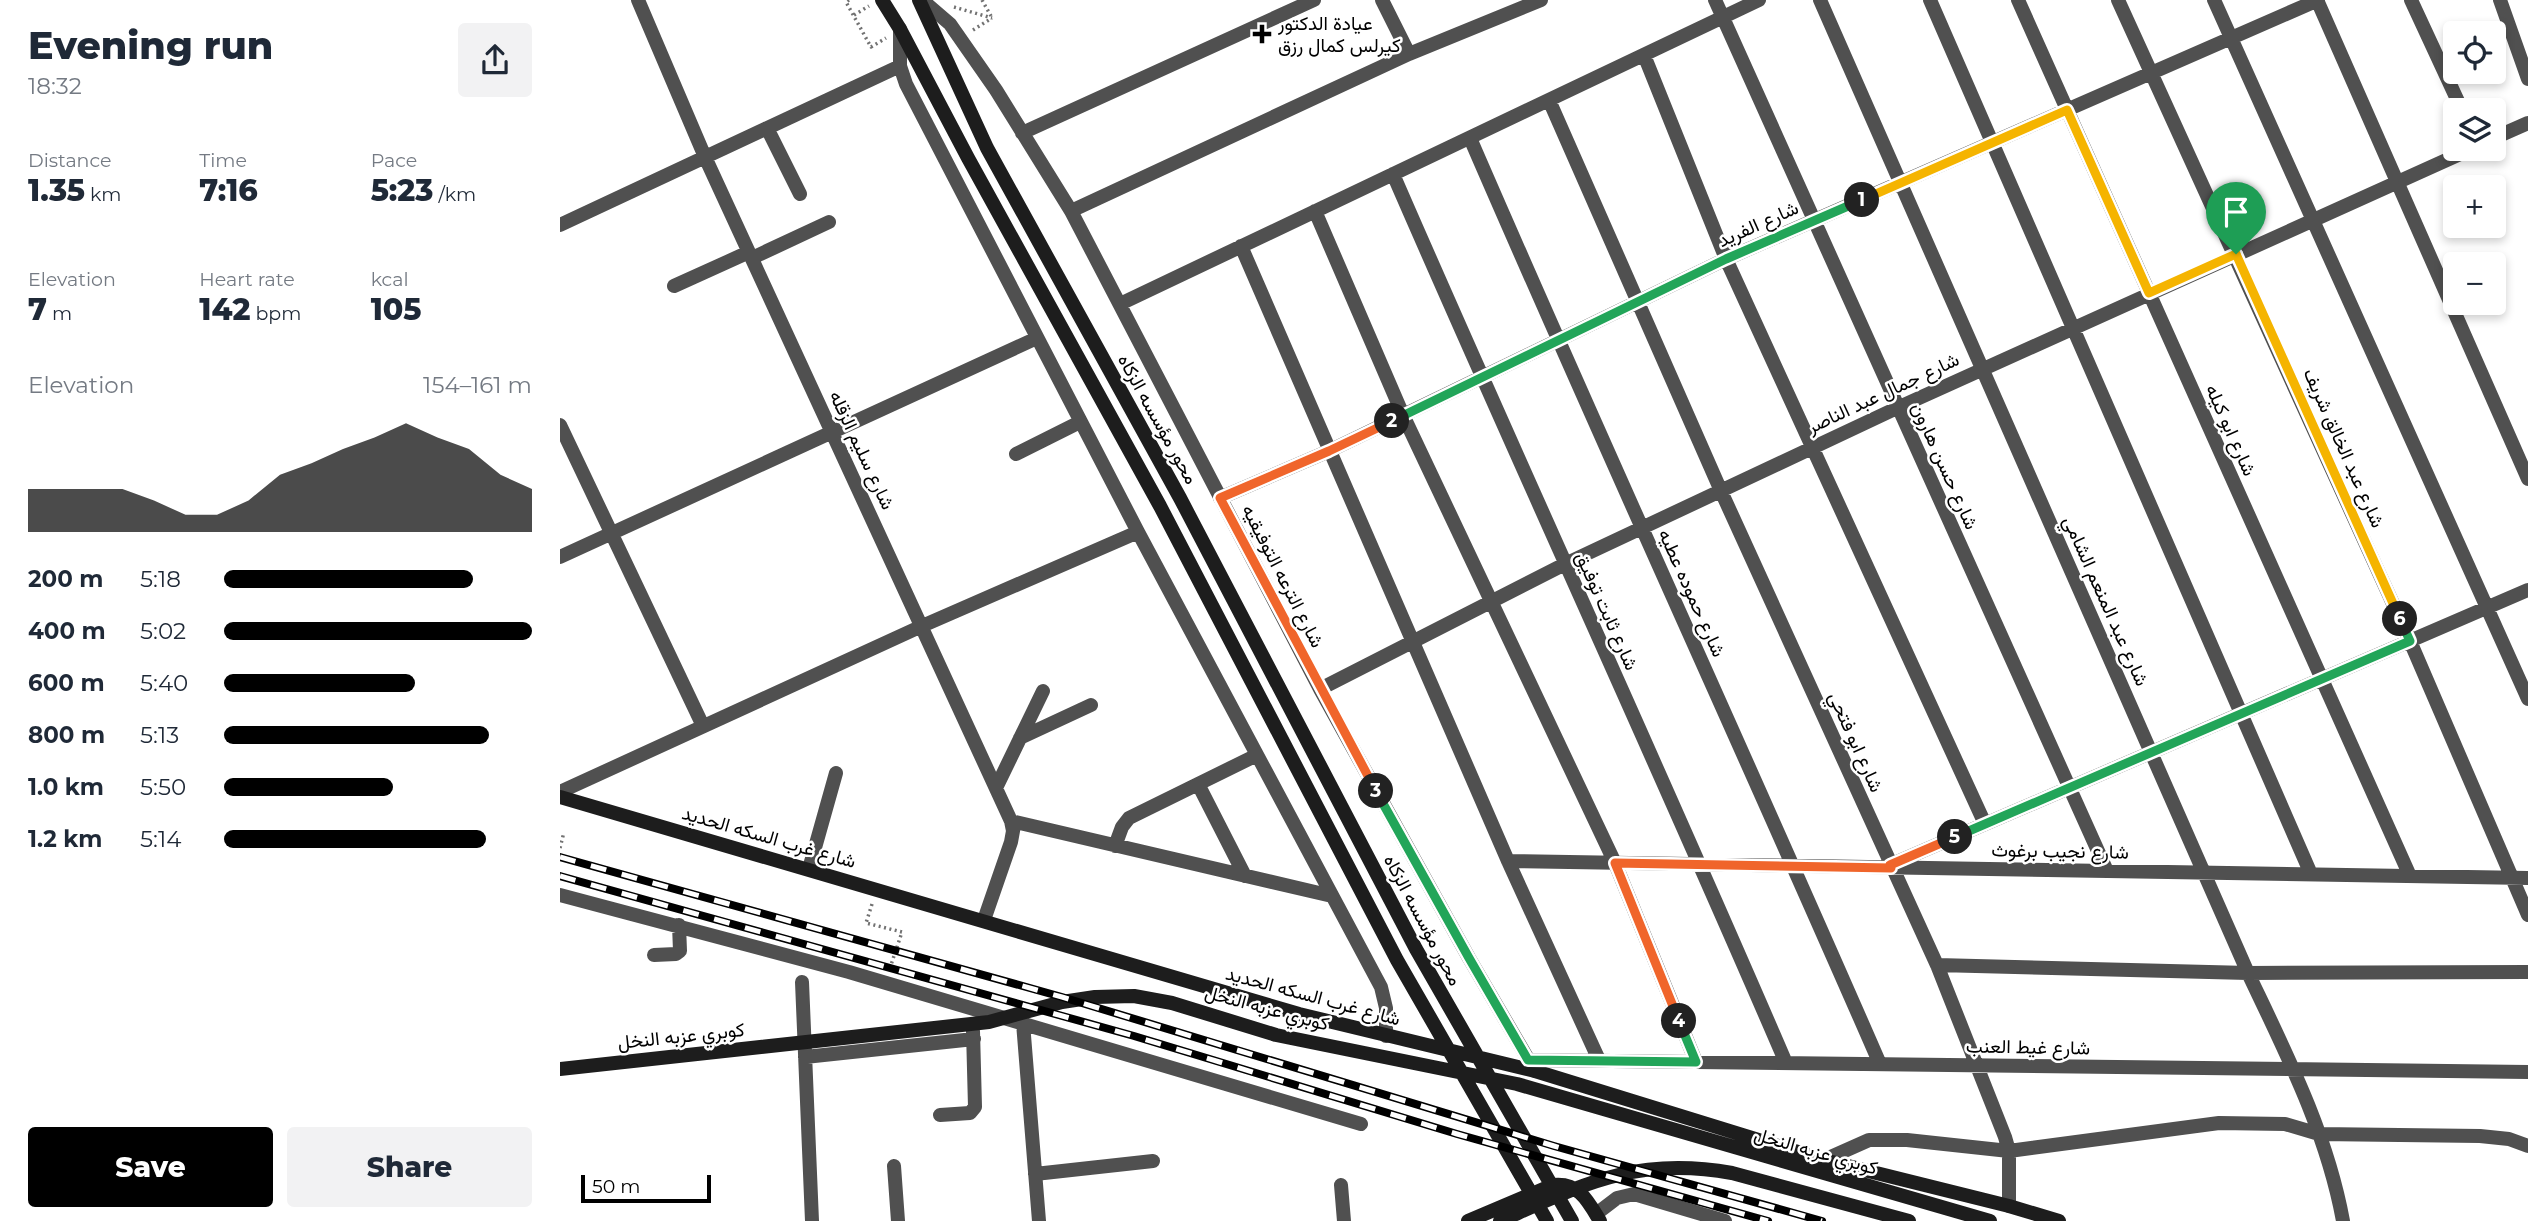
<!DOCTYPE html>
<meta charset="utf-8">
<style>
body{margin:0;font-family:Montserrat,Vazirmatn,sans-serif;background:#f2f2f3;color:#1f2937;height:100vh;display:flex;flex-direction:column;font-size:26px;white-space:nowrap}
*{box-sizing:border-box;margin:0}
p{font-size:23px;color:#747a83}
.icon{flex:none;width:38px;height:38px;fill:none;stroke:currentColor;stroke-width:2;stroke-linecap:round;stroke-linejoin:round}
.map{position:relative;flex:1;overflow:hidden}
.sheet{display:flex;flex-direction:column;background:#fff;width:560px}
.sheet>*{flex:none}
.controls{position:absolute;left:1883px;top:21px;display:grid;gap:14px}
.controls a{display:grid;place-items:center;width:63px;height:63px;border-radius:7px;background:#fff;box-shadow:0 4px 10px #0003;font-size:35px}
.scale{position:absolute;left:21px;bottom:18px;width:130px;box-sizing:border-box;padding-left:7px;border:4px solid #000;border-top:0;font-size:19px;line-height:24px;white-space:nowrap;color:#000;-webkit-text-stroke:5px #fff;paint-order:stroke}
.pin{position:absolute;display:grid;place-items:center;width:60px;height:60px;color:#fff;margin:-72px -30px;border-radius:50% 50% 50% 0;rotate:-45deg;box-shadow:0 0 7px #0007}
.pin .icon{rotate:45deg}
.km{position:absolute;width:35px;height:35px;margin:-18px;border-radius:50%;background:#222;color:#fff;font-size:19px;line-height:35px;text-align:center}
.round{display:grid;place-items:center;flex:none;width:74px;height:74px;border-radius:7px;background:#f2f2f3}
.summary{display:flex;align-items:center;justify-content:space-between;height:119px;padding:0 28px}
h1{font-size:38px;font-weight:800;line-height:52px}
.stats{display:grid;grid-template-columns:repeat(3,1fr);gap:10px;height:119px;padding:7px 28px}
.stats div{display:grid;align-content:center}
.stats b{font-size:30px;font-weight:800}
.stats small{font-size:19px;font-weight:400}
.stats p{font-size:19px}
.chart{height:196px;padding:14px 28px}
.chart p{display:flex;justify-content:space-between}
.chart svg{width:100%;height:126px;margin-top:7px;fill:#000;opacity:.7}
.button{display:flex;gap:14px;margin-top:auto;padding:14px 28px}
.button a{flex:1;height:80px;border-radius:7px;background:#000;color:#fff;font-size:28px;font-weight:800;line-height:80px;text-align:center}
.button a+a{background:#f2f2f3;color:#1f2937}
ul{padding:0 28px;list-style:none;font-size:23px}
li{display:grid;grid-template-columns:112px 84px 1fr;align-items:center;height:52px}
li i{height:18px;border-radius:9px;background:#000}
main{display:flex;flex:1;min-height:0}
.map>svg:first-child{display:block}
</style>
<main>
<section class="sheet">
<div class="summary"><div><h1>Evening run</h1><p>18:32</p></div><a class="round"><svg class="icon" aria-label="share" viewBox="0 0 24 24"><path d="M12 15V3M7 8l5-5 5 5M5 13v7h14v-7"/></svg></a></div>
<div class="stats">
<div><p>Distance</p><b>1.35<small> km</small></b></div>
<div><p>Time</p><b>7:16</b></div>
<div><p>Pace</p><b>5:23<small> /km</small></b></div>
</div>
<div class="stats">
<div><p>Elevation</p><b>7<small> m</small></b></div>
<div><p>Heart rate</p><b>142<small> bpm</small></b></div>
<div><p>kcal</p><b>105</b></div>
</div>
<div class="chart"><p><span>Elevation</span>154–161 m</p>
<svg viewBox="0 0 160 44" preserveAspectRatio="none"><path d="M0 44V29L10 29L20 29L30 29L40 33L50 38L60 38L70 33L80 24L90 20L100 15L110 11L120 6L130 11L140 15L150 24L160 29V44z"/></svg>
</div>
<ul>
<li><b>200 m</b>5:18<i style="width:81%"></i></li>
<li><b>400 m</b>5:02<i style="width:100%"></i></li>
<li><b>600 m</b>5:40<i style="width:62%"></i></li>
<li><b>800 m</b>5:13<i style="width:86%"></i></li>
<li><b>1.0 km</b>5:50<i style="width:55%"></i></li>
<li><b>1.2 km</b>5:14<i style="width:85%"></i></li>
</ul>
<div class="button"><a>Save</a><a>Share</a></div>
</section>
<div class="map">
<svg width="1968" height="1221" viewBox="0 0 1968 1221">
<rect width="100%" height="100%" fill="#fff"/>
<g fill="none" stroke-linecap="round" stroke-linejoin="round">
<path stroke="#727272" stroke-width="3.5" stroke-dasharray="2 3.5" stroke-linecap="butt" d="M289,0l-3,2 25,45 15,-9
M422,0l9,16
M394,7l38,11
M294,15l15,-9
M413,30l19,-12
M0,848l4,-16
M312,904l-6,19 36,9 -12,36"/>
<path stroke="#505050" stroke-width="14" d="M78,0l67,157 306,664 2,10 -2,11 -27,78
M362,0l28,24 46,66 75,121 249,478 149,269 66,113
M822,0l27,54
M1155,0l392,871
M1260,0l428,973c38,80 79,160 95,248
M1370,0l381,874
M1458,0l392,876
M1558,0l292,641 118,274
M1654,0l314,699
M1757,0l211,479
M1851,0l51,110
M1940,0l28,79
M340,29v37l6,18 232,448 243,455 5,21v28
M1084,55l82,204 259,565
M989,100l172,391 216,474 68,172 4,14v55
M207,128l33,66
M462,133l292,-133
M910,138c134,310 275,616 410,926
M1934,138l34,-15
M833,174c129,297 265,591 393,889
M511,211l338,-157 132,-54
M755,211l88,204 212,448 81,199
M0,225l340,-159
M681,246l267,615 91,199
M192,258l77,-36
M114,286l75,-34
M560,304l639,-304
M0,425l143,301
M456,454l64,-32
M660,498l109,-47 397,-192 592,-259
M0,557l477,-219
M760,689l245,-125 332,-156 574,-259
M460,738l71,-33
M638,784l47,92
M436,788l47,-97
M0,792l362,-166 216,-94
M451,821l321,75
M555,846l7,-19 7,-9 128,-63
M948,861l1020,17
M1330,865l638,-275
M249,869l27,-96
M0,895l289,77 512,152
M94,955l22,-1 4,-3 -1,-26
M1377,965l311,8 280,-1
M242,982l10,239
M463,1023l16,198
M245,1057l169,-18
M968,1060l1000,12
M380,1115l30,-2 5,-6 -2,-76
M1264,1160l45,-20h38l102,11 210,-28 66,1 34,10 161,2 29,3 19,7
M334,1166l4,55
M475,1174l118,-13
M781,1185l3,36
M1036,1214l21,-16 17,-4 91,27"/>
<path stroke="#1d1d1d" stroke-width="14" d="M322,0l18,29 68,129 192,348 237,454 150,261
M359,0l68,148 193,350 236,451 156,272
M0,797l739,217 236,57 289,89 185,46 50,15
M0,1069l429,-47 73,-20 33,-5 39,-1 38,7 104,32 241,49 473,137
M908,1221l85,-36c26,-3 35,16 47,36
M940,1221c84,-37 136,-65 232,-48l177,48"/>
<g stroke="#000" stroke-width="8">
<path id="rail" d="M0,857l502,140 492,149 268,75
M0,876l574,160 323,98 311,87"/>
</g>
<use href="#rail" stroke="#fff" stroke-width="5" stroke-dasharray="16" stroke-linecap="butt"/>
</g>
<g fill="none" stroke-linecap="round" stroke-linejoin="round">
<g stroke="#fff" stroke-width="14">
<path id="split-1" d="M1302,200l205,-90 82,183 87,-39"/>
</g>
<g stroke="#fff" stroke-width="14">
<path id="split-2" d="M832,421l334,-162 136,-59"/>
</g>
<g stroke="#fff" stroke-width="14">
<path id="split-3" d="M816,791l-156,-293 109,-47 63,-30"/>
</g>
<g stroke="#fff" stroke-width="14">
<path id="split-4" d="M816,791l93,167 59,102 168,2 -17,-41"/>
</g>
<g stroke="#fff" stroke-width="14">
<path id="split-5" d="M1119,1021l-64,-158 276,5 -1,-3 65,-28"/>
</g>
<g stroke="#fff" stroke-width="14">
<path id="split-6" d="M1395,837l455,-196 -10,-22"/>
</g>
<g stroke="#fff" stroke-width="14">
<path id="split-7" d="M1676,254l164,365"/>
</g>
<use href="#split-1" stroke="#f5b400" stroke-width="9"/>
<use href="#split-2" stroke="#22a559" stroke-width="9"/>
<use href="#split-3" stroke="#f0652b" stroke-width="9"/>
<use href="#split-4" stroke="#22a559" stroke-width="9"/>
<use href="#split-5" stroke="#f0652b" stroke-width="9"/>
<use href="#split-6" stroke="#22a559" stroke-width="9"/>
<use href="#split-7" stroke="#f5b400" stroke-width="9"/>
</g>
<path fill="#000" stroke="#fff" stroke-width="2.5" d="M698.5 23.5h7v7h7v7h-7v7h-7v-7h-7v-7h7z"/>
<g text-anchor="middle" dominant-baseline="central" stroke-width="5" stroke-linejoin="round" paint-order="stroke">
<g font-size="19" fill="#000" stroke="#fff" text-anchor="start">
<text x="718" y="23">عيادة الدكتور<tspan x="718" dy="22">كيرلس كمال رزق</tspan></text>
</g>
<g font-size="19" fill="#000" stroke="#fff">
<text transform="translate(1198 224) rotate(-24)">شارع الفريد</text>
<text transform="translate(1323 393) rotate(-25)">شارع جمال عبد الناصر</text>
<text transform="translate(598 419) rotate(61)">محور مؤسسه الزكاه</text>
<text transform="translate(1671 430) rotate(66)">شارع ابو كيله</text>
<text transform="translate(1784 448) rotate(66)">شارع عبد الخالق شريف</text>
<text transform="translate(302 450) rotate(65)">شارع سليم الزقله</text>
<text transform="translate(1385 466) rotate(66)">شارع حسن هارون</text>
<text transform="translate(723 576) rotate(63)">شارع الترعه التوفيقيه</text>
<text transform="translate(1132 593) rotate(66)">شارع حموده عطيه</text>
<text transform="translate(1546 601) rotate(66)">شارع عبد المنعم الشامي</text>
<text transform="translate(1047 611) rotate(66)">شارع ثابت توفيق</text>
<text transform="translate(1296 742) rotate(66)">شارع ابو فتحي</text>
<text transform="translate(209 837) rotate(16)">شارع غرب السكه الحديد</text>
<text transform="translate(1500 851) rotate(1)">شارع نجيب برغوث</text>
<text transform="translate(863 920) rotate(62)">محور مؤسسه الزكاه</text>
<text transform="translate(753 996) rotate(15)">شارع غرب السكه الحديد</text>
<text transform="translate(707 1008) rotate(15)">كوبري عزبه النخل</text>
<text transform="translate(121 1036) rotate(-6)">كوبري عزبه النخل</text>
<text transform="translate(1468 1047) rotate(1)">شارع غيط العنب</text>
<text transform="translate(1256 1151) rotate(16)">كوبري عزبه النخل</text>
</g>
</g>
</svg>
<div class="controls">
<a><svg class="icon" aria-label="locate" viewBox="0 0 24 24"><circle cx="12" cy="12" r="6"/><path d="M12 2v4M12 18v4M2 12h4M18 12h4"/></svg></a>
<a><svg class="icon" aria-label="layers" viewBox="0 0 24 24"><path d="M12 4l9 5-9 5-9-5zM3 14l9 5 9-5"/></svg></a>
<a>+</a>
<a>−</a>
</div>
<div class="scale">50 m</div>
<div class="pin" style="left:1676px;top:254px;background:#1e9e55"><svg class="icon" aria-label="arrive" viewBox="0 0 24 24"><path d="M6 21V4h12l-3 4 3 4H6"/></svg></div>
<b class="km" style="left:1302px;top:200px">1</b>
<b class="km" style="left:832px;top:421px">2</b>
<b class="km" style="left:816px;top:791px">3</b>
<b class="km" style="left:1119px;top:1021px">4</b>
<b class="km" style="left:1395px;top:837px">5</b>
<b class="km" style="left:1840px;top:619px">6</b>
</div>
</main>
